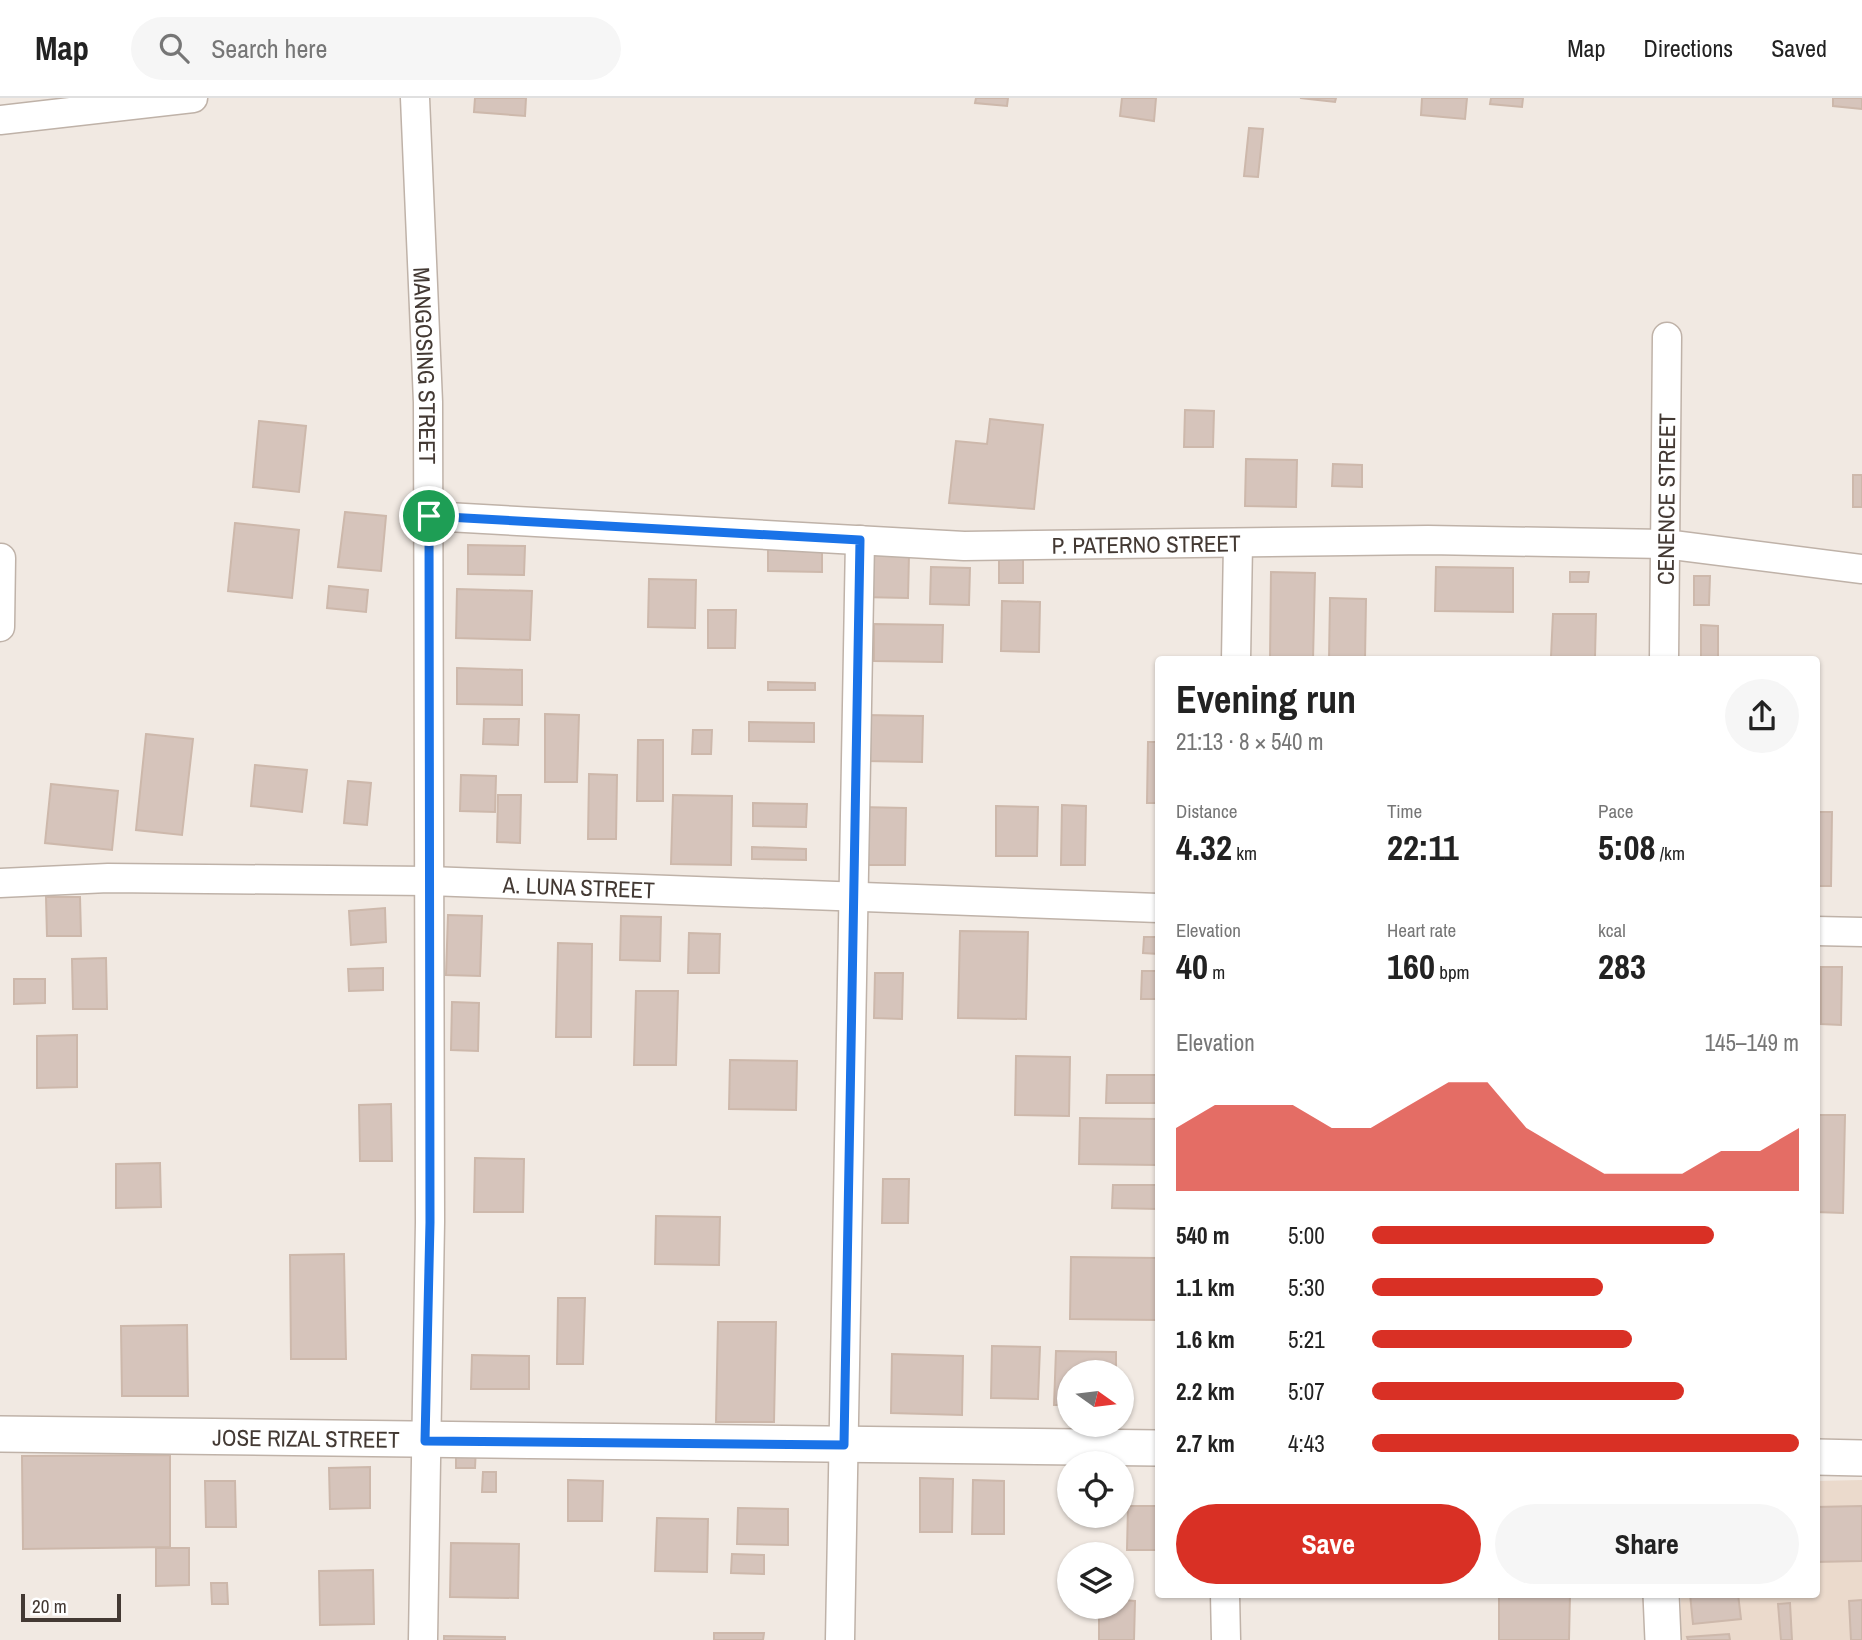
<!DOCTYPE html>
<meta charset="utf-8">
<style>
body{margin:0;font-family:"Archivo Narrow",sans-serif;background:#f6f6f6;color:#222;height:100vh;display:flex;flex-direction:column;font-size:26px;white-space:nowrap}
*{box-sizing:border-box;margin:0}
p{font-size:23px;color:#767676}
.icon{flex:none;width:38px;height:38px;fill:none;stroke:currentColor;stroke-width:2;stroke-linecap:round;stroke-linejoin:round}
.map{position:relative;flex:1;overflow:hidden}
.details{position:absolute;left:1155px;top:558px;width:665px;height:942px;display:flex;flex-direction:column;background:#fff;border-radius:7px;box-shadow:0 2px 5px #0004}
.details>*{flex:none}
.needle{width:46px;rotate:104deg}
.tools{position:absolute;left:1057px;top:1262px;display:grid;gap:14px}
.tools a{display:grid;place-items:center;width:77px;height:77px;border-radius:50%;background:#fff;box-shadow:0 2px 5px #0004;font-size:35px}
.scale{position:absolute;left:21px;bottom:18px;width:100px;box-sizing:border-box;padding-left:7px;border:4px solid #433933;border-top:0;font-size:19px;line-height:24px;white-space:nowrap;color:#433933;-webkit-text-stroke:5px #fff;paint-order:stroke}
.pin{position:absolute;display:grid;place-items:center;width:60px;height:60px;color:#fff;margin:-30px;border:4px solid #fff;border-radius:50%;box-shadow:0 2px 7px #0007}
.round{display:grid;place-items:center;flex:none;width:74px;height:74px;border-radius:37px;background:#f6f6f6}
.head{display:flex;align-items:center;justify-content:space-between;height:119px;padding:0 21px}
h1{font-size:38px;font-weight:700;line-height:52px}
.stats{display:grid;grid-template-columns:repeat(3,1fr);gap:10px;height:119px;padding:7px 21px}
.stats div{display:grid;align-content:center}
.stats b{font-size:35px;font-weight:700}
.stats small{font-size:19px;font-weight:400}
.stats p{font-size:19px}
.chart{height:196px;padding:14px 21px}
.chart p{display:flex;justify-content:space-between}
.chart svg{width:100%;height:126px;margin-top:7px;fill:#d93025;opacity:.7}
.action{display:flex;gap:14px;margin-top:auto;padding:14px 21px}
.action a{flex:1;height:80px;border-radius:42px;background:#d93025;color:#fff;font-size:28px;font-weight:700;line-height:80px;text-align:center}
.action a+a{background:#f6f6f6;color:#222}
ul{padding:0 21px;list-style:none;font-size:23px}
li{display:grid;grid-template-columns:112px 84px 1fr;align-items:center;height:52px}
li i{height:18px;border-radius:9px;background:#d93025}
header{display:flex;align-items:center;gap:42px;box-sizing:border-box;height:98px;padding:0 35px;background:#fff;border-bottom:2px solid #e0e0e0}
header strong{font-size:33px}
nav{display:flex;gap:38px;margin-inline-start:auto;font-size:24px}
.search{width:490px;height:63px;background:#f6f6f6;display:flex;align-items:center;gap:18px;box-sizing:border-box;padding:0 24px;border-radius:38px;color:#767676;font-size:26px}
.map>svg:first-child{display:block}
</style>
<header>
<strong>Map</strong>
<div class="search"><svg class="icon" aria-label="search" viewBox="0 0 24 24"><circle cx="10" cy="10" r="6"/><path d="M15 15l6 6"/></svg>Search here</div>
<nav><a>Map</a><a>Directions</a><a>Saved</a></nav>
</header>
<div class="map">
<svg width="1862" height="1542" viewBox="0 0 1862 1542">
<rect width="100%" height="100%" fill="#f1e9e2"/>
<path fill="#ebdacc" d="M1862,1382v160h-181v-46h135l1,-113z"/>
<path fill="#d6c4bb" stroke="#cdb8ab" stroke-width="2" d="M475,0h51l-1,18 -51,-4z
M976,0h32l-1,8 -32,-3z
M1122,0h34l-2,23 -34,-5z
M1300,0h36l-1,4z
M1422,0h45l-2,21 -44,-4z
M1491,0h32l-1,9 -32,-3z
M1833,0h29v11l-29,-3z
M1249,30l14,1 -5,48 -14,-1z
M1185,312l29,1 -1,36h-29z
M990,321l53,6 -9,84 -85,-6 7,-62 31,3z
M259,323l47,5 -7,66 -46,-5z
M1246,361l51,1 -1,47 -51,-1z
M1333,366l29,1v22l-30,-1z
M1853,377h9v32h-9z
M345,414l41,4 -5,55 -43,-4z
M235,425l64,7 -7,68 -64,-7z
M468,447l57,1 -1,29 -56,-1z
M768,449h54v25l-54,-1z
M862,456h47l-1,44 -47,-1z
M999,458h24v27h-24z
M931,469l39,1 -1,37 -39,-1z
M1436,469l77,1v44l-78,-1z
M1271,474l44,1 -2,87h-43z
M1570,474h19l-1,10h-18z
M1694,478h16l-1,29h-15z
M649,481l47,1 -1,48 -47,-1z
M329,488l39,4 -2,22 -39,-4z
M457,491l75,2 -2,49 -74,-2z
M1330,500l36,1 -1,61h-36z
M1002,503l38,1 -1,50 -38,-1z
M708,512h28l-1,38h-27z
M1553,516h43l-1,43h-44z
M874,526l69,1 -1,37 -68,-1z
M1701,527l17,1v34h-17z
M457,570l65,2v35l-65,-1z
M768,584l47,1v7h-47z
M545,616l34,1 -2,67h-32z
M866,617l57,1 -1,46 -57,-1z
M484,621h35l-1,26 -35,-1z
M749,624l65,1v19l-65,-1z
M693,632h19l-1,24h-19z
M146,636l47,5 -11,96 -46,-5z
M638,642h25v61h-26z
M1148,644h10v61h-11z
M255,667l52,5 -5,42 -51,-6z
M589,676l28,1 -1,64h-28z
M461,677l35,1 -1,36 -35,-1z
M348,683l23,2 -4,42 -23,-2z
M51,686l67,7 -6,59 -67,-7z
M498,697h23l-1,48 -23,-1z
M673,697l59,1 -1,69 -60,-1z
M753,705l54,1 -1,23 -53,-1z
M1062,707l24,1 -1,59h-24z
M996,708l42,1 -1,49h-41z
M859,709l47,1 -1,57h-47z
M1816,714h16l-1,74h-15z
M752,749l54,2v11l-54,-1z
M46,799h34l1,39h-34z
M385,810l1,34 -35,3 -2,-34z
M448,817l34,1 -2,60 -34,-1z
M621,818l40,1 -1,44 -40,-1z
M960,833l68,1 -2,87 -68,-1z
M689,835l31,1 -1,39h-31z
M1144,839h14v17l-15,-1z
M558,845l34,1 -1,93h-35z
M106,860l1,51h-34l-1,-50z
M1821,869h21l-1,58 -20,-1z
M383,870v22l-34,1 -1,-22z
M1142,873h16v28h-17z
M875,875h28l-1,46 -28,-1z
M14,881h31v24l-31,1z
M636,893h42l-2,74h-42z
M452,904l27,1 -1,48 -27,-1z
M77,937v52l-40,1v-52z
M1016,958l54,1 -1,59 -54,-1z
M730,962l67,1 -1,49 -67,-1z
M1107,977h51v28h-52z
M391,1006l1,57h-32l-1,-56z
M1816,1017h29l-2,98 -27,-1z
M1080,1020l78,1v46l-79,-1z
M475,1060l49,1 -1,53h-49z
M160,1065l1,44 -45,1v-44z
M883,1081h26l-1,44h-26z
M1113,1087h45v24l-46,-1z
M656,1118l64,1 -1,48 -64,-1z
M344,1156l2,105h-55l-1,-104z
M1071,1159l87,1v62l-88,-1z
M558,1200h27l-2,66h-26z
M718,1224h58l-2,100h-58z
M187,1227l1,71h-66l-1,-70z
M992,1248l48,1 -2,52 -47,-1z
M1056,1253l60,1v20h-47v33h-15z
M892,1256l71,2 -1,59 -71,-2z
M472,1257l57,1v33h-58z
M456,1349h20l-1,21h-19z
M170,1357v92l-147,2 -1,-93z
M370,1369v41l-40,1 -1,-41z
M483,1374h13v20h-14z
M920,1380l33,1 -1,53h-32z
M568,1382l35,1 -1,40h-34z
M973,1382l31,1v53h-32z
M205,1383h30l1,46h-30z
M1128,1408h30v44h-31z
M1862,1408v55l-46,1v-55z
M738,1410l50,1v36l-51,-1z
M657,1420l51,1 -1,53 -52,-1z
M451,1445l68,1 -1,54 -68,-1z
M156,1450h33v37l-33,1z
M732,1456l32,1v19l-33,-1z
M373,1472l1,54 -54,1 -1,-54z
M211,1485h16l1,21h-16z
M1499,1496h71l-1,46h-70z
M1690,1496h48l3,25 -48,5z
M1122,1502l13,1 -1,39h-35v-34h23z
M1862,1502v40h-11l-2,-39z
M1790,1505l2,37h-11l-3,-36z
M714,1535h50l-1,7h-49z
M1729,1536l1,6h-42l-1,-3z
M444,1538l61,1v3h-61z"/>
<g fill="none" stroke-linecap="round" stroke-linejoin="round">
<g stroke="#bfb2a8" stroke-width="31">
<g id="minor">
<path id="s1" d="M415,0l13,304 2,820 -7,418"/>
<path d="M0,22l193,-22"/>
<path id="s2" d="M429,418l535,30 464,-6 237,4 197,25"/>
<path d="M0,529l1,-69"/>
<path d="M1236,562l2,-117"/>
<path id="s3" d="M1664,562l3,-323"/>
<path id="s4" d="M0,785l108,-5 321,3 729,27"/>
<path d="M1816,833l46,1"/>
<path d="M1225,1496l1,46"/>
<path d="M840,1542l20,-1100"/>
</g>
</g>
<g stroke="#bfb2a8" stroke-width="38">
<g id="tertiary">
<path id="s5" d="M0,1336l1158,14"/>
<path d="M1816,1359l46,1"/>
<path d="M1661,1496l2,46"/>
</g>
</g>
<use href="#minor" stroke="#fff" stroke-width="28"/>
<use href="#tertiary" stroke="#fff" stroke-width="35"/>
</g>
<g fill="none" stroke-linecap="round" stroke-linejoin="round">
<g stroke="#fff" stroke-width="14">
<path id="route" d="M429,418l431,24 -16,905 -419,-4 5,-219z"/>
</g>
<use href="#route" stroke="#1a73e8" stroke-width="9"/>
</g>
<g text-anchor="middle" dominant-baseline="central" stroke-width="7" stroke-linejoin="round" paint-order="stroke">
<g font-size="23" fill="#433933" stroke="#fff">
<text stroke="none"><textPath href="#s1" startOffset="268">MANGOSING STREET</textPath></text>
<text stroke="none"><textPath href="#s3" startOffset="161">CENENCE STREET</textPath></text>
<text stroke="none"><textPath href="#s2" startOffset="718">P. PATERNO STREET</textPath></text>
<text stroke="none"><textPath href="#s4" startOffset="579">A. LUNA STREET</textPath></text>
<text stroke="none"><textPath href="#s5" startOffset="306">JOSE RIZAL STREET</textPath></text>
</g>
</g>
</svg>
<div class="tools">
<a><svg class="needle" viewBox="-14 -14 28 28"><path d="M0-13l5 13h-10z" fill="#e53935"/><path d="M0 13l5-13h-10z" fill="#767676"/></svg></a>
<a><svg class="icon" aria-label="locate" viewBox="0 0 24 24"><circle cx="12" cy="12" r="6"/><path d="M12 2v4M12 18v4M2 12h4M18 12h4"/></svg></a>
<a><svg class="icon" aria-label="layers" viewBox="0 0 24 24"><path d="M12 4l9 5-9 5-9-5zM3 14l9 5 9-5"/></svg></a>
</div>
<div class="scale">20 m</div>
<div class="pin" style="left:429px;top:418px;background:#1e9e55"><svg class="icon" aria-label="arrive" viewBox="0 0 24 24"><path d="M6 21V4h12l-3 4 3 4H6"/></svg></div>
<section class="details">
<div class="head"><div><h1>Evening run</h1><p>21:13 · 8 × 540 m</p></div><a class="round"><svg class="icon" aria-label="share" viewBox="0 0 24 24"><path d="M12 15V3M7 8l5-5 5 5M5 13v7h14v-7"/></svg></a></div>
<div class="stats">
<div><p>Distance</p><b>4.32<small> km</small></b></div>
<div><p>Time</p><b>22:11</b></div>
<div><p>Pace</p><b>5:08<small> /km</small></b></div>
</div>
<div class="stats">
<div><p>Elevation</p><b>40<small> m</small></b></div>
<div><p>Heart rate</p><b>160<small> bpm</small></b></div>
<div><p>kcal</p><b>283</b></div>
</div>
<div class="chart"><p><span>Elevation</span>145–149 m</p>
<svg viewBox="0 0 160 44" preserveAspectRatio="none"><path d="M0 44V22L10 14L20 14L30 14L40 22L50 22L60 14L70 6L80 6L90 22L100 30L110 38L120 38L130 38L140 30L150 30L160 22V44z"/></svg>
</div>
<ul>
<li><b>540 m</b>5:00<i style="width:80%"></i></li>
<li><b>1.1 km</b>5:30<i style="width:54%"></i></li>
<li><b>1.6 km</b>5:21<i style="width:61%"></i></li>
<li><b>2.2 km</b>5:07<i style="width:73%"></i></li>
<li><b>2.7 km</b>4:43<i style="width:100%"></i></li>
</ul>
<div class="action"><a>Save</a><a>Share</a></div>
</section>
</div>
